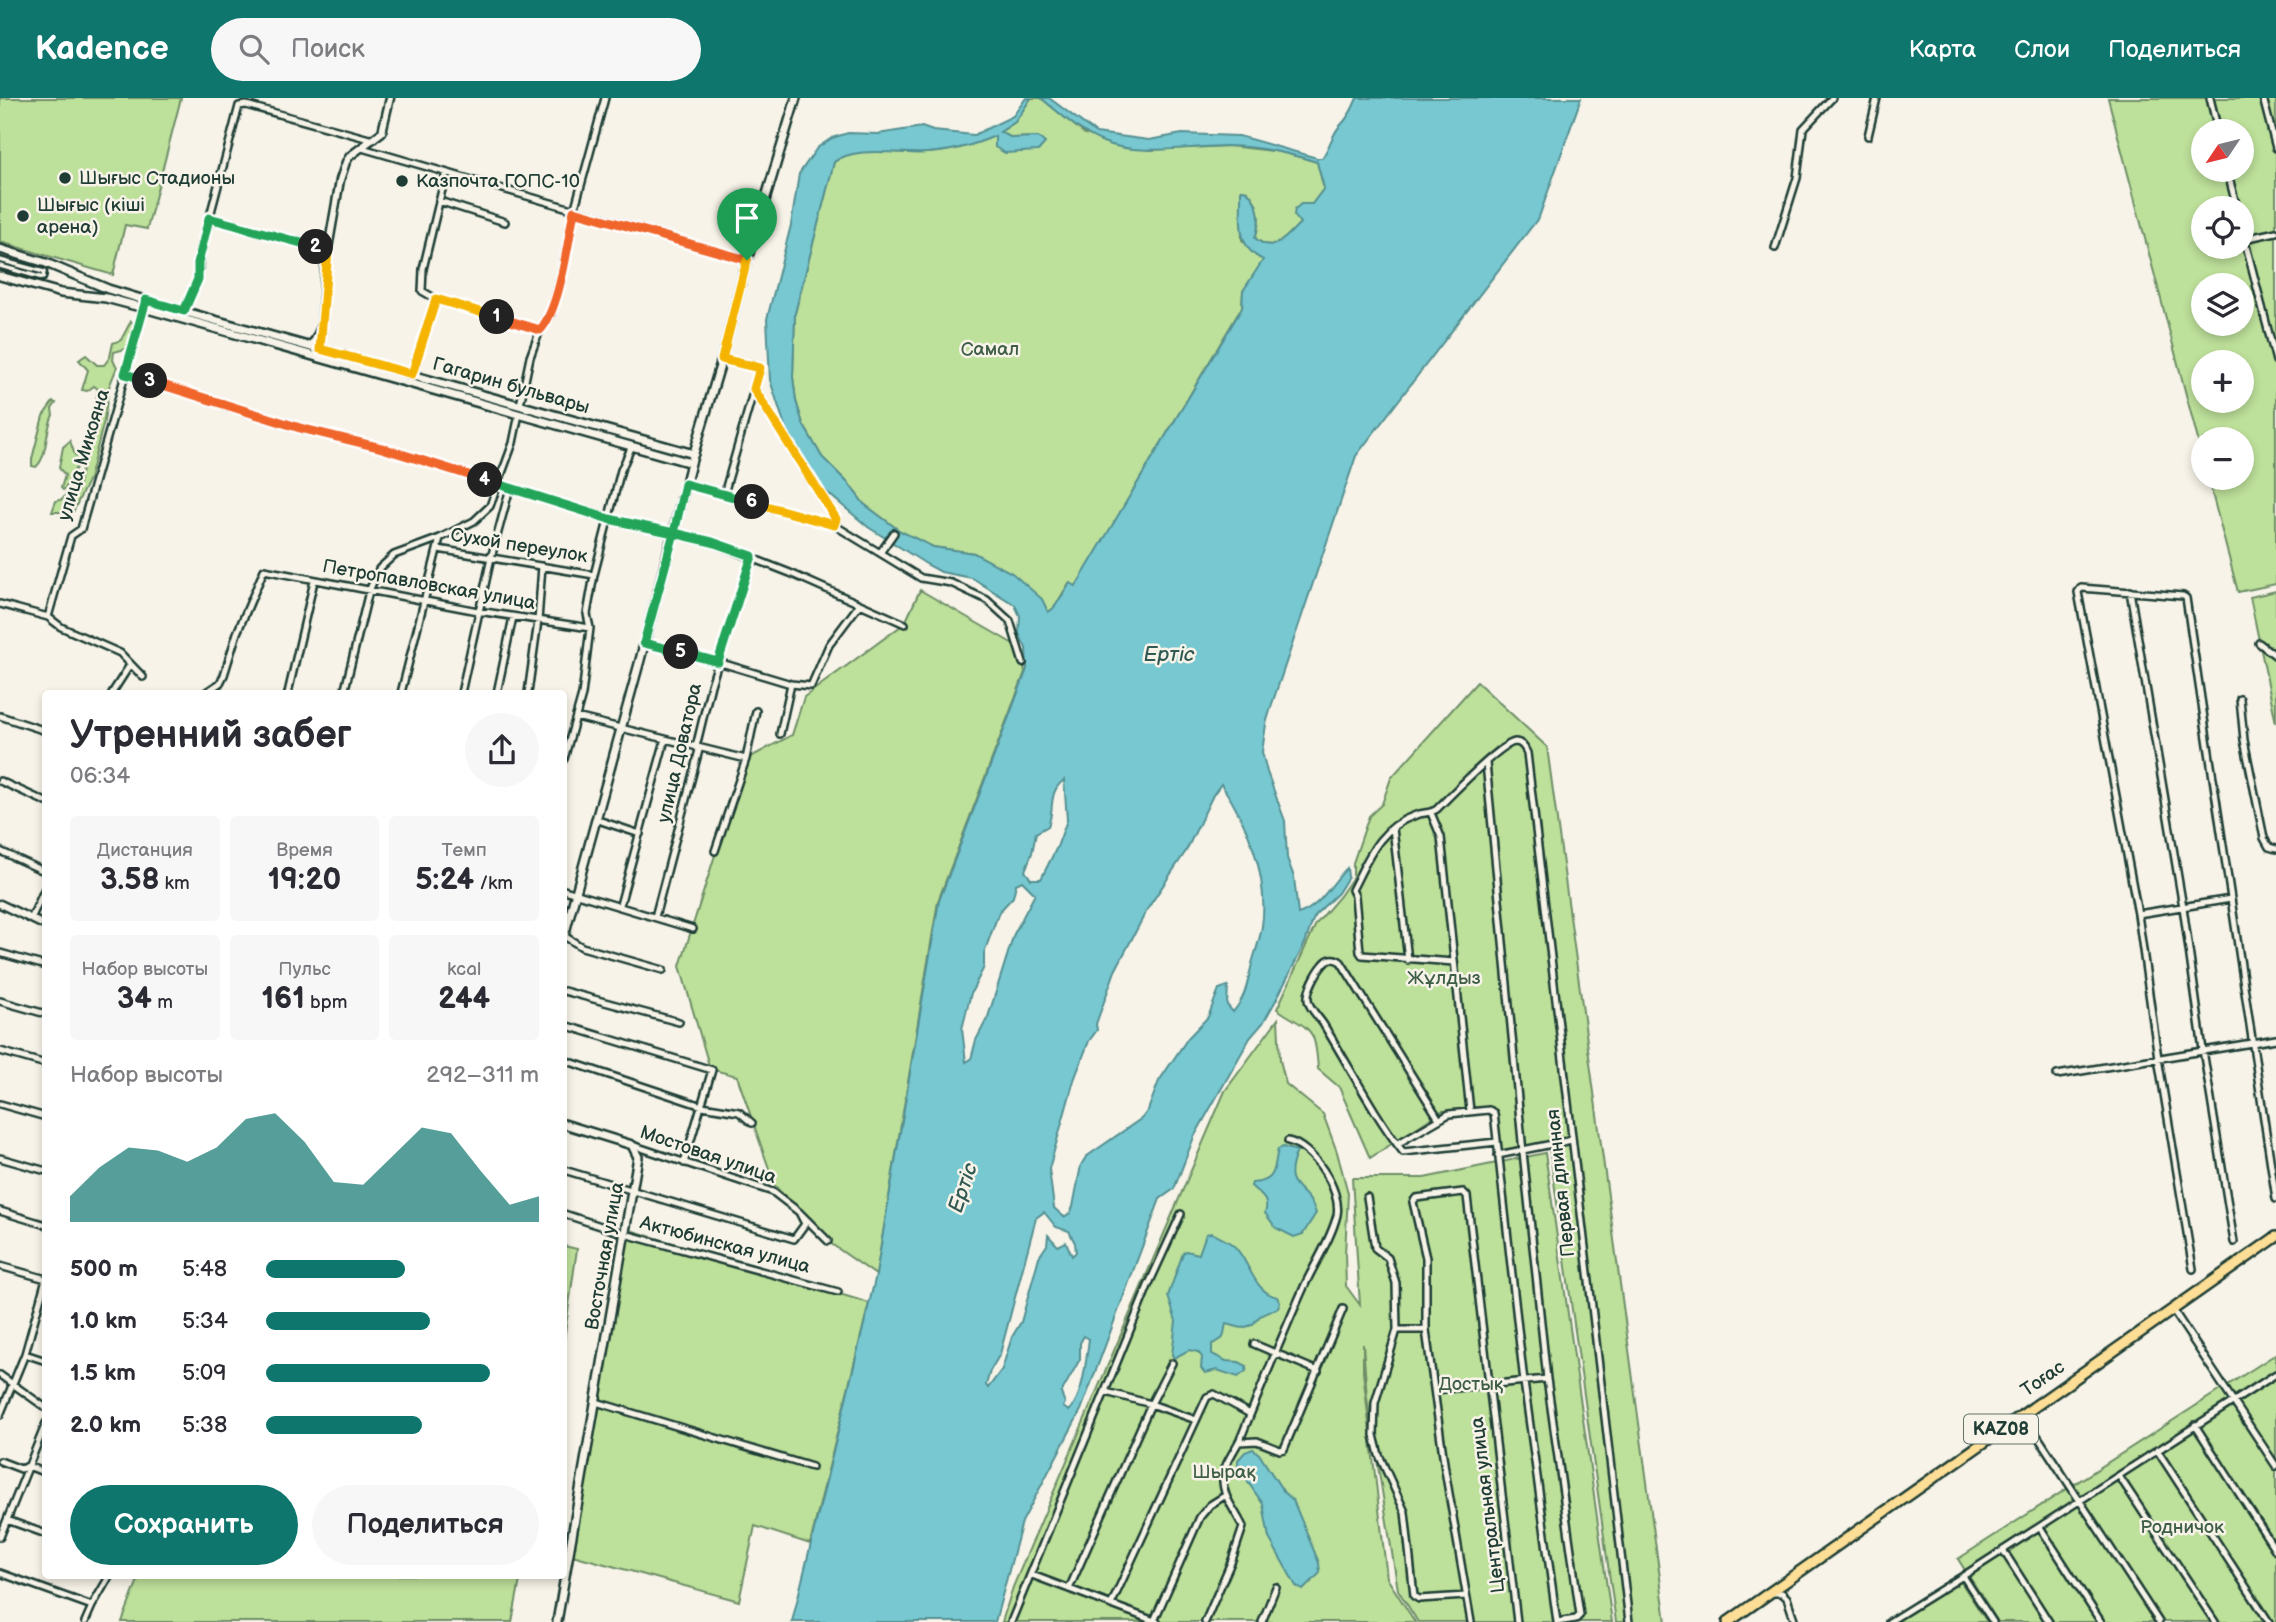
<!DOCTYPE html>
<html lang="ru">
<meta charset="utf-8">
<style>
body{margin:0;font-family:"Balsamiq Sans",sans-serif;background:#f7f7f7;color:#2b2b33;height:100vh;display:flex;flex-direction:column;font-size:26px;white-space:nowrap}
*{box-sizing:border-box;margin:0}
p{font-size:23px;color:#7c7c81}
.icon{flex:none;width:38px;height:38px;fill:none;stroke:currentColor;stroke-width:2;stroke-linecap:round;stroke-linejoin:round}
.map{position:relative;flex:1;overflow:hidden}
.details{position:absolute;left:42px;top:592px;width:525px;height:889px;display:flex;flex-direction:column;background:#fff;border-radius:7px;box-shadow:0 4px 10px #0003}
.details>*{flex:none}
.needle{width:46px;rotate:235deg}
.buttons{position:absolute;left:2191px;top:21px;display:grid;gap:14px}
.buttons a{display:grid;place-items:center;width:63px;height:63px;border-radius:50%;background:#fff;box-shadow:0 4px 10px #0003;font-size:35px}
.pin{position:absolute;display:grid;place-items:center;width:60px;height:60px;color:#fff;margin:-72px -30px;border-radius:50% 50% 50% 0;rotate:-45deg;box-shadow:0 0 7px #0007}
.pin .icon{rotate:45deg}
.km{position:absolute;width:35px;height:35px;margin:-18px;border-radius:50%;background:#222;color:#fff;font-size:19px;line-height:35px;text-align:center}
.round{display:grid;place-items:center;flex:none;width:74px;height:74px;border-radius:37px;background:#f7f7f7}
.overview{display:flex;align-items:center;justify-content:space-between;height:119px;padding:0 28px}
h1{font-size:38px;font-weight:600;line-height:52px}
.metrics{display:grid;grid-template-columns:repeat(3,1fr);gap:10px;height:119px;padding:7px 28px}
.metrics div{display:grid;align-content:center;border-radius:7px;background:#f7f7f7;text-align:center}
.metrics b{font-size:30px;font-weight:600}
.metrics small{font-size:19px;font-weight:400}
.metrics p{font-size:19px}
.chart{height:196px;padding:14px 28px}
.chart p{display:flex;justify-content:space-between}
.chart svg{width:100%;height:126px;margin-top:7px;fill:#0f766e;opacity:.7}
.action{display:flex;gap:14px;margin-top:auto;padding:14px 28px}
.action a{flex:1;height:80px;border-radius:42px;background:#0f766e;color:#fff;font-size:28px;font-weight:600;line-height:80px;text-align:center}
.action a+a{background:#f7f7f7;color:#2b2b33}
ul{padding:0 28px;list-style:none;font-size:23px}
li{display:grid;grid-template-columns:112px 84px 1fr;align-items:center;height:52px}
li i{height:18px;border-radius:9px;background:#0f766e}
header{display:flex;align-items:center;gap:42px;box-sizing:border-box;height:98px;padding:0 35px;background:#0f766e;color:#fff}
header strong{font-size:33px}
nav{display:flex;gap:38px;margin-inline-start:auto;font-size:24px}
.search{width:490px;height:63px;background:#f7f7f7;display:flex;align-items:center;gap:18px;box-sizing:border-box;padding:0 24px;border-radius:38px;color:#7c7c81;font-size:26px}
.map>svg:first-child{display:block}
</style>
<header>
<strong>Kadence</strong>
<div class="search"><svg class="icon" aria-label="search" viewBox="0 0 24 24"><circle cx="10" cy="10" r="6"/><path d="M15 15l6 6"/></svg>Поиск</div>
<nav><a>Карта</a><a>Слои</a><a>Поделиться</a></nav>
</header>
<div class="map">
<svg width="2276" height="1524" viewBox="0 0 2276 1524">
<rect width="100%" height="100%" fill="#f7f3e8"/>
<filter id="ink" filterUnits="userSpaceOnUse"><feTurbulence type="fractalNoise" baseFrequency=".0143" numOctaves="2"/><feDisplacementMap in="SourceGraphic" scale="14" xChannelSelector="R" yChannelSelector="G"/><feConvolveMatrix kernelMatrix="1 2 1 2 8 2 1 2 1" color-interpolation-filters="sRGB"/></filter>
<g filter="url(#ink)">
<path fill="#bde09a" stroke="#6e8e67" stroke-width="2" fill-rule="evenodd" d="M0,0h181l-34,131 -22,-4 -12,50 -113,-33z
M1031,0h10l44,36 64,16 80,-4 54,6 34,10 7,27 -12,15h-11l-1,19c-14,14 -26,32 -45,15 6,-17 6,-33 -8,-47l-6,-1 1,50 22,20 -21,31 -1,16 -166,280 -7,-4 -15,25 -6,4 -74,-59 -41,-6 -33,-16 -36,-27 -15,-20 -27,-27 -19,-33 -7,-23 -3,-24 2,-64 39,-151c21,-18 65,-7 92,-9 24,-1 48,-8 69,-18v12l43,-10 -26,1 -12,-6 15,-10z
M2108,0h168v486l-38,8 -30,-114h34v-39h-39v20zM2203,33h39v39h-39zM2203,110h39v39h-39zM2203,187h39v39h-39zM2203,264h39v39h-39z
M131,223l4,3 -6,24 -15,4 -1,8 4,7 -8,20 -5,34 -15,58 -16,33h-21l4,-11 7,-2 4,-7 10,1 5,-24 -3,-5c-8,8 -8,19 -16,26l-2,-2 4,-13 -6,-7 4,-21 7,-6 5,14 4,1 2,-3 12,-35 5,-29 -4,-3 -7,5 -5,-1 6,-20 -9,-10 7,-5 11,10h7l6,-8 3,-14 8,-3z
M53,304l3,1 -4,6 1,6c-8,15 -5,42 -17,52l-4,-1v-7l11,-43z
M920,492l102,59 3,23 -87,229 -62,374 -46,-32 -55,-57 -38,-110 -27,-7 -30,-103 65,-206 47,-25 12,-38 101,-74z
M2276,493v132l-26,-126z
M1477,584l70,65 119,875h-50l-67,-476 -51,9 -5,-48 -51,4 -72,47 -31,-71 -21,-18c-3,-45 -7,-37 -41,-60l39,-85 24,-28 13,-19v-14l16,-47 13,-12 9,-26z
M1278,921l2,41 6,24 37,30 14,38 11,41 -3,61 1,32 14,19 -8,-127h72l121,-25 67,469h-194l-20,-32 -31,-192 -4,-54v28l24,206 28,44h-413l11,-35 212,-496z
M630,1132l239,73 -59,241 -55,-18 -16,75 -174,-48z
M564,1148l13,3 -13,91z
M2276,1256v268h-278l-40,-63z
M140,1477h381l-9,47h-390z
M1957,1478l30,46h-101z"/>
<path fill="#78c8d1" stroke="#549092" stroke-width="2" fill-rule="evenodd" d="M1026,0h5l-16,24 -15,10 12,6 26,-1 7,6 -7,8 -33,2 -10,-6v-11c-21,9 -46,16 -69,17 -27,2 -71,-8 -92,9l-39,151 -2,64 3,24 7,23 19,33 27,27 15,20 36,27 33,16 41,6 38,20 30,26 6,13 6,-4 16,-25 6,3 166,-278 1,-17 20,-31c-29,-14 -21,-41 -22,-70l6,1c14,15 14,29 8,47 19,17 31,-1 45,-15l-6,-8 1,-6 6,-5h11l12,-16 -7,-26c-29,-9 -60,-16 -90,-16 -39,0 -88,11 -124,-4 -24,-10 -42,-28 -62,-44h8l47,35 53,7 33,-6 57,2 78,22h5c7,-9 10,-23 17,-31 9,-9 13,-17 18,-29h224l-42,119 -183,239 -84,248 -6,20 -4,28 5,20 18,49 2,37 7,19 4,37c23,-7 33,-31 49,-46l1,9 -10,16 -20,19 -5,8 -8,23 -30,59 -12,21 -13,15 -56,99 -20,52 -14,10 -79,211 -59,112 -27,100h-203l84,-347 63,-374 88,-232 -1,-21 -7,-14 1,-18 -5,-11 -43,-27 -31,-6 -15,-8 -58,-37 -45,-38 -35,-54 -18,-55 -3,-61 24,-94 8,-51 18,-26 15,-10 16,-5 30,1 44,-7 11,4 41,4 39,-19zM1064,682l3,40 -10,27 -16,32h-10l-6,-8 7,-18 4,-20 12,-7c7,-17 -1,-33 16,-46zM1221,686c27,40 48,93 41,142 -2,15 -8,28 -11,42 -4,17 -6,30 -18,44l-6,-7 1,-19 -9,3 -11,28 -20,21 -29,43 -11,29 -6,8 -56,39 -5,8 -8,42 -3,6 -6,4 -10,-9 -5,-39 25,-89 15,-39 8,-11 -1,-6 19,-53 33,-63 38,-57 27,-56zM1022,783l13,13 -21,40 -26,83 -12,23 -5,19 -5,3 -4,-33 9,-36 13,-26v-14l15,-41 14,-15 3,-13zM1044,1114l12,15 13,4 6,12 1,9 -4,4 -6,-14 -8,4 -10,-11 -1,10 -8,12 -18,65 -9,15 -10,32 -14,19 -2,-3 4,-14 10,-17 36,-136zM1084,1238l5,3c-3,20 -5,56 -20,72l-6,-4 2,-4 -4,-10 19,-34v-16z
M1283,1049l14,4c-17,41 9,31 19,62l-13,21 -9,3 -18,-9 -11,-15c5,-14 -5,-18 -14,-27l1,-3c26,-2 21,-14 26,-34z
M1212,1135c7,4 15,7 21,12 17,15 19,46 44,52l3,5 -2,6 -18,8 -8,9 -10,3 -16,-4c-4,14 2,13 -14,20v10l14,7 13,1 8,4 -1,5 -8,6 -21,-7 -12,3 -4,-5 1,-11 -4,-5 -9,-2 -15,8 -2,-3 4,-34 -8,-25 15,-43 3,-2 13,3 7,-20z
M1253,1351l6,5 24,37 10,9 26,63 1,10 -17,17 -7,-4 -27,-48 -6,-34 -25,-36v-8l7,-8z"/>
<g fill="none" stroke-linecap="round" stroke-linejoin="round">
<g stroke="#1f3d34" stroke-width="9">
<path id="pedestrian" d="M0,162l44,12 -1,6 -43,-12"/>
</g>
<g stroke="#1f3d34" stroke-width="10">
<path id="minor" d="M2210,0l8,33
M2263,0l13,50
M246,7l127,35
M1868,38l9,-38
M362,50l385,112
M2227,72l10,38
M446,75l-23,96 -1,22 14,8 104,31
M439,103l66,21
M209,120l119,32
M2242,132l34,131
M2244,141l32,-7
M1775,150l22,-70 6,-49 29,-31
M184,213l14,-32 3,-29 38,-144 7,-1
M722,261l38,9 -36,126
M125,276l175,54 82,20 227,71 102,23 79,31 115,51
M412,276l24,-75
M754,291l82,130 -2,6
M520,307l10,-48 10,-27 10,-13 12,-45 12,-61 31,-113
M685,385l149,42 87,53 30,5 36,17 23,21 13,42
M438,451l156,26
M880,455l14,-20
M2130,493l53,316 20,143 31,192
M0,506l48,13 13,10 59,26 23,24
M48,519l23,-81 10,-7 64,-224
M644,545l74,19 73,22
M2259,545l17,13
M112,595l18,-28
M205,595l15,-10 4,-8 13,-42 27,-63 214,41 112,17
M288,595l26,-112
M344,595l25,-102 10,-22 15,-14 46,-17 34,-17 16,-15 23,-63 6,-29
M401,595l39,-155
M461,595l30,-135 19,-70
M497,595l16,-76
M528,595l10,-72 4,-55
M2240,601l4,41 20,98 5,9 7,2
M0,618l46,15
M576,619l170,42
M780,636l11,-50 20,2 18,-41 30,-40
M564,661l18,-64 8,-67 -3,-14 7,-39 27,-105 11,-24
M1486,665l37,389 24,227 33,236 -4,4 -19,3
M0,683l46,21
M1431,715l10,24 29,274
M595,721l45,15
M1393,730l15,132
M0,753l46,21
M715,753l31,-92 10,-48
M564,792l129,39
M620,807l45,-165
M2138,816l93,-15
M655,819l44,-167 -3,-3 15,-62 41,-129
M31,821l15,-33
M564,838l18,11 81,23
M0,855l46,13
M1454,864l-92,-7 -2,-3 -5,-56 -3,-6c16,-31 27,-63 64,-75 8,-3 14,-1 21,-6 12,-12 64,-66 78,-67 7,0 10,6 12,11l102,869
M564,893l115,31
M0,903l46,13
M564,927l148,45 -28,93
M0,953l46,13
M564,962l138,46 37,6 13,11
M2057,977l219,-36
M0,1006l46,13
M1439,1021l-98,-157c-7,-5 -13,-4 -18,3 -6,7 -16,25 -15,34 0,9 13,20 17,28 26,42 48,86 78,125l94,-10
M1397,1046l52,-30 40,-4 5,3 30,269 33,240
M632,1047l141,47 26,20 29,29
M1498,1057l74,-15
M0,1060l46,13
M564,1072l230,69 11,-15 -6,-12
M1367,1099l8,51 13,10 8,25 1,47 -22,73 -1,32 5,20 26,57 9,84 5,3 47,-3
M0,1113l46,14
M564,1116l61,20 213,58
M0,1168l46,13
M2193,1171l-35,-211 -20,-144 -60,-322 3,-4 102,8 3,2 90,601
M2173,1212l103,156
M1397,1232h29
M1254,1246l64,27
M25,1256l21,7
M0,1277l46,33
M1435,1292l112,-11
M1106,1294l45,12 45,16
M596,1304l216,65
M2023,1316l136,208
M0,1317l25,-61 21,-75
M2195,1327l81,126
M1239,1344l18,-1 23,9 4,-1 59,-140
M2157,1352l112,172
M0,1363l21,8 7,-3 18,7
M2119,1378l96,146
M7,1422l39,14
M2040,1429l61,95
M0,1439l46,-114
M2003,1452l46,72
M0,1475l92,33
M1032,1477l125,47
M1069,1491l82,-185 21,-41
M1771,1495h11l5,5 8,24
M1111,1507l96,-208 7,-3 36,20
M1154,1523l46,-104 10,-12 16,-10
M85,1524l7,-16 18,-31
M1011,1524l137,-336 33,-72
M1205,1524l27,-62 11,-33c-7,-16 -21,-30 -20,-49 0,-14 14,-30 19,-43 20,-50 40,-99 62,-148 10,-23 27,-47 33,-72 5,-26 -25,-69 -49,-74
M1262,1524l14,-35
M1471,1524l-26,-152 -19,-140v-72l-13,-56 3,-4 47,-6 4,4 50,426
M1889,1524l74,-46
M1993,1524l-30,-46 313,-202"/>
</g>
<g stroke="#1f3d34" stroke-width="11">
<path id="tertiary" d="M309,248l6,-6 5,-11
M320,251l5,-83 15,-86 6,-18 4,-6 32,-24 8,-34
M0,806l46,22"/>
</g>
<g stroke="#1f3d34" stroke-width="12">
<path id="secondary" d="M0,151l46,14 62,26 53,16 533,149
M0,178l61,17 45,5 38,10 547,155
M564,838l76,-276 51,-197 31,-104 25,-99 49,-162
M557,1524l81,-465 -6,-12 -68,-21"/>
</g>
<g stroke="#1f3d34" stroke-width="14">
<path id="trunk" d="M1728,1524l548,-385"/>
</g>
<use href="#pedestrian" stroke="#f7f3e8" stroke-width="3.5"/>
<use href="#minor" stroke="#f7f3e8" stroke-width="5"/>
<use href="#tertiary" stroke="#f7f3e8" stroke-width="6"/>
<use href="#secondary" stroke="#f7f3e8" stroke-width="7"/>
<use href="#trunk" stroke="#fdde96" stroke-width="9"/>
</g>
</g>
<g fill="none" stroke-linecap="round" stroke-linejoin="round" filter="url(#ink)">
<g stroke="#fff" stroke-width="14">
<path id="split-1" d="M497,219l43,13c20,-21 28,-89 34,-119l173,49"/>
</g>
<g stroke="#fff" stroke-width="14">
<path id="split-2" d="M316,149l12,3 -8,99 92,25 24,-75 61,18"/>
</g>
<g stroke="#fff" stroke-width="14">
<path id="split-3" d="M150,283l-25,-7 21,-74 38,11 14,-32v-16l11,-45 107,29"/>
</g>
<g stroke="#fff" stroke-width="14">
<path id="split-4" d="M150,283l150,47 82,20 103,32"/>
</g>
<g stroke="#fff" stroke-width="14">
<path id="split-5" d="M485,382l124,39 65,14 -30,110 37,9"/>
</g>
<g stroke="#fff" stroke-width="14">
<path id="split-6" d="M681,554l37,10 34,-106 -40,-14 -38,-9 11,-49 67,18"/>
</g>
<g stroke="#fff" stroke-width="14">
<path id="split-7" d="M747,162l-25,99 38,9 -6,21 82,130 -2,6 -82,-23"/>
</g>
<use href="#split-1" stroke="#f0652b" stroke-width="9"/>
<use href="#split-2" stroke="#f5b400" stroke-width="9"/>
<use href="#split-3" stroke="#22a559" stroke-width="9"/>
<use href="#split-4" stroke="#f0652b" stroke-width="9"/>
<use href="#split-5" stroke="#22a559" stroke-width="9"/>
<use href="#split-6" stroke="#22a559" stroke-width="9"/>
<use href="#split-7" stroke="#f5b400" stroke-width="9"/>
</g>
<g fill="#1f3d34" stroke="#f7f3e8" stroke-width="2.5">
<circle cx="65" cy="80" r="7"/>
<circle cx="402" cy="83" r="7"/>
<circle cx="23" cy="118" r="7"/>
</g>
<g text-anchor="middle" dominant-baseline="central" stroke-width="5" stroke-linejoin="round" paint-order="stroke">
<rect fill="#f7f3e8" stroke="#60746a" stroke-width="2" x="1964" y="1316.5" width="74" height="29" rx="5"/>
<g font-size="18" font-weight="bold" fill="#1f3d34">
<text x="2001" y="1331">KAZ08</text>
</g>
<g font-size="19" fill="#1f3d34" stroke="#f7f3e8" text-anchor="start">
<text x="79" y="80">Шығыс Стадионы</text>
<text x="416" y="83">Казпочта ГОПС-10</text>
<text x="37" y="107">Шығыс (кіші<tspan x="37" dy="22">арена)</tspan></text>
</g>
<g font-size="19" fill="#3f5e48" stroke="#f7f3e8">
<text x="990" y="251">Самал</text>
<text x="1444" y="880">Жұлдыз</text>
<text x="1471" y="1286">Достық</text>
<text x="1224" y="1374">Шырақ</text>
<text x="2182" y="1429">Родничок</text>
</g>
<g font-size="19" fill="#1f3d34" stroke="#f7f3e8">
<text transform="translate(511 288) rotate(16)">Гагарин бульвары</text>
<text transform="translate(84 357) rotate(-73)">улица Микояна</text>
<text transform="translate(519 448) rotate(9)">Сухой переулок</text>
<text transform="translate(429 487) rotate(10)">Петропавловская улица</text>
<text transform="translate(680 655) rotate(-77)">улица Доватора</text>
<text transform="translate(708 1057) rotate(19)">Мостовая улица</text>
<text transform="translate(1561 1085) rotate(-96)">Первая длинная</text>
<text transform="translate(725 1147) rotate(15)">Актюбинская улица</text>
<text transform="translate(605 1158) rotate(-80)">Восточная улица</text>
<text transform="translate(2043 1281) rotate(-35)">Тоғас</text>
<text transform="translate(1488 1407) rotate(-97)">Центральная улица</text>
</g>
<g font-size="21" font-style="italic" fill="#315953" stroke="#f7f3e8">
<text x="1169" y="556">Ертіс</text>
<text transform="translate(963 1090) rotate(-71)">Ертіс</text>
</g>
</g>
</svg>
<div class="buttons">
<a><svg class="needle" viewBox="-14 -14 28 28"><path d="M0-13l5 13h-10z" fill="#e53935"/><path d="M0 13l5-13h-10z" fill="#7c7c81"/></svg></a>
<a><svg class="icon" aria-label="locate" viewBox="0 0 24 24"><circle cx="12" cy="12" r="6"/><path d="M12 2v4M12 18v4M2 12h4M18 12h4"/></svg></a>
<a><svg class="icon" aria-label="layers" viewBox="0 0 24 24"><path d="M12 4l9 5-9 5-9-5zM3 14l9 5 9-5"/></svg></a>
<a>+</a>
<a>−</a>
</div>
<div class="pin" style="left:747px;top:162px;background:#1e9e55"><svg class="icon" aria-label="arrive" viewBox="0 0 24 24"><path d="M6 21V4h12l-3 4 3 4H6"/></svg></div>
<b class="km" style="left:497px;top:219px">1</b>
<b class="km" style="left:316px;top:149px">2</b>
<b class="km" style="left:150px;top:283px">3</b>
<b class="km" style="left:485px;top:382px">4</b>
<b class="km" style="left:681px;top:554px">5</b>
<b class="km" style="left:752px;top:404px">6</b>
<section class="details">
<div class="overview"><div><h1>Утренний забег</h1><p>06:34</p></div><a class="round"><svg class="icon" aria-label="share" viewBox="0 0 24 24"><path d="M12 15V3M7 8l5-5 5 5M5 13v7h14v-7"/></svg></a></div>
<div class="metrics">
<div><p>Дистанция</p><b>3.58<small> km</small></b></div>
<div><p>Время</p><b>19:20</b></div>
<div><p>Темп</p><b>5:24<small> /km</small></b></div>
</div>
<div class="metrics">
<div><p>Набор высоты</p><b>34<small> m</small></b></div>
<div><p>Пульс</p><b>161<small> bpm</small></b></div>
<div><p>kcal</p><b>244</b></div>
</div>
<div class="chart"><p><span>Набор высоты</span>292–311 m</p>
<svg viewBox="0 0 160 44" preserveAspectRatio="none"><path d="M0 44V35L10 25L20 18L30 19L40 23L50 18L60 8L70 6L80 16L90 30L100 31L110 21L120 11L130 13L140 26L150 38L160 35V44z"/></svg>
</div>
<ul>
<li><b>500 m</b>5:48<i style="width:51%"></i></li>
<li><b>1.0 km</b>5:34<i style="width:60%"></i></li>
<li><b>1.5 km</b>5:09<i style="width:82%"></i></li>
<li><b>2.0 km</b>5:38<i style="width:57%"></i></li>
</ul>
<div class="action"><a>Сохранить</a><a>Поделиться</a></div>
</section>
</div>
